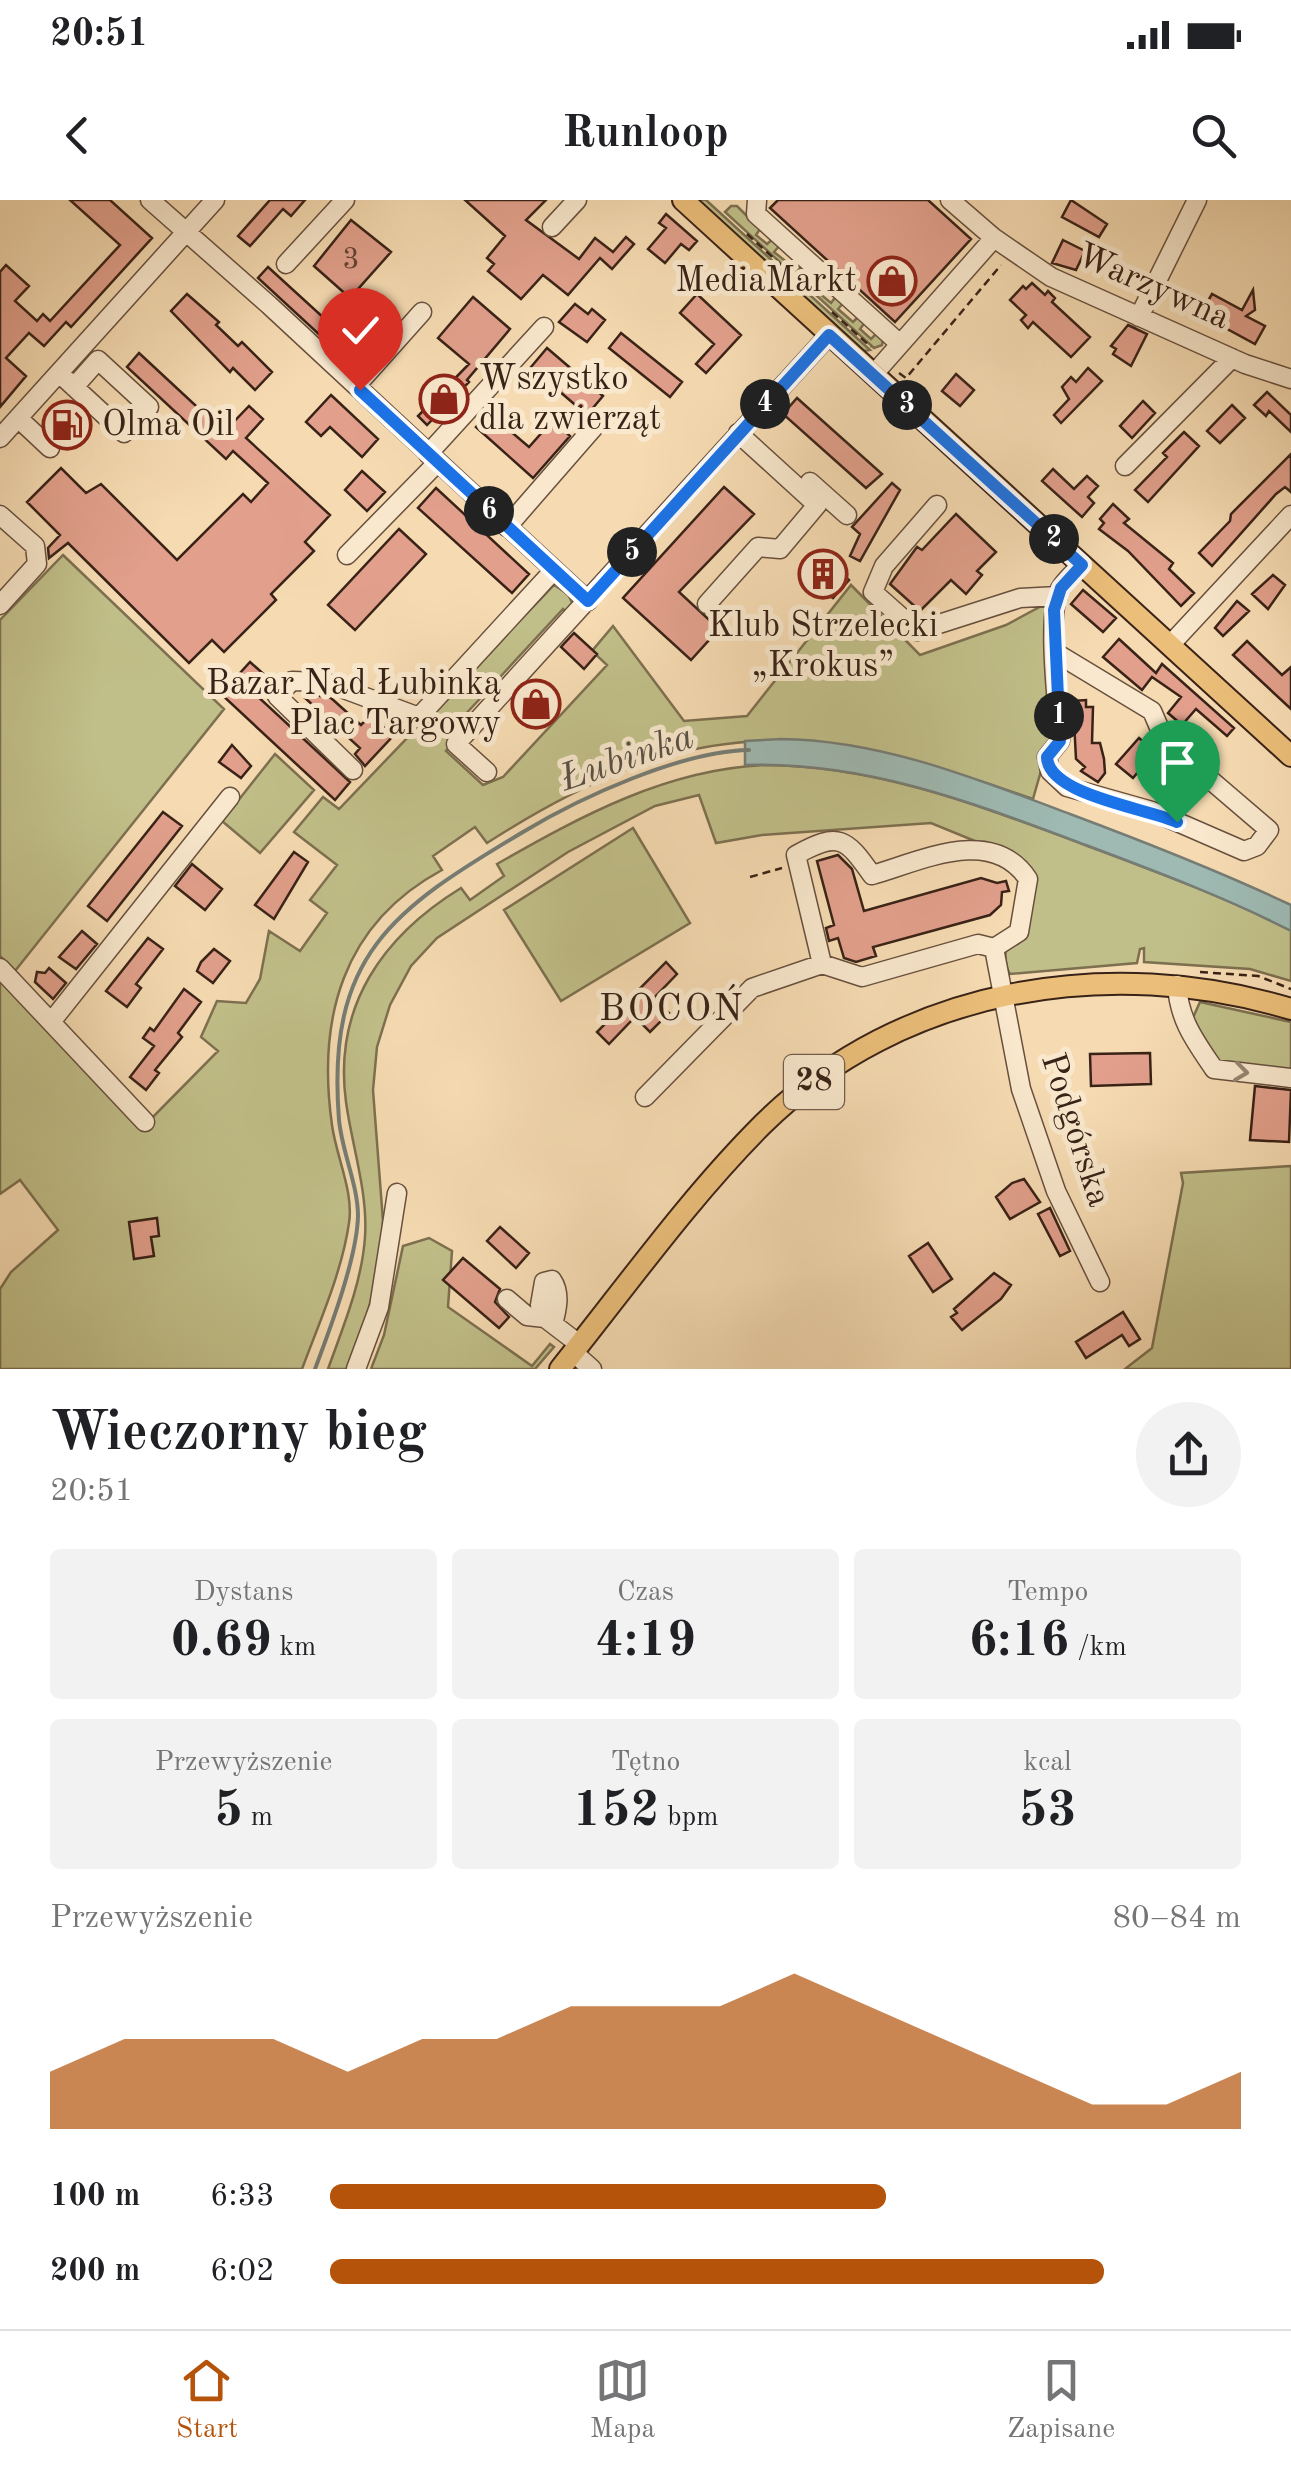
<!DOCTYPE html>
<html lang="pl">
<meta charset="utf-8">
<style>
body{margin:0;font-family:"Old Standard TT",serif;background:#f2f2f2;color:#202124;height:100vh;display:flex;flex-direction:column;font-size:38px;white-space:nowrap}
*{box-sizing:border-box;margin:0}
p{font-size:32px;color:#757577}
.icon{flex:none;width:55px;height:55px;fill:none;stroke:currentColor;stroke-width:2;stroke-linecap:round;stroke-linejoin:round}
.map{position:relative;height:1169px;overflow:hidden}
.side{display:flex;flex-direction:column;background:#fff;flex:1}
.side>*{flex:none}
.pin{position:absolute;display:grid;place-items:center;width:85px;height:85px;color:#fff;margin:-102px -42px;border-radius:50% 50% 50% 0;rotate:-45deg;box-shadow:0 0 10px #0007}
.pin .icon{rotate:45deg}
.km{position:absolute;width:50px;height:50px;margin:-25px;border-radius:50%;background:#222;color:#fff;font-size:28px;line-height:50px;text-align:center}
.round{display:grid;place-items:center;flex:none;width:105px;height:105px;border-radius:52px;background:#f2f2f2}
.headline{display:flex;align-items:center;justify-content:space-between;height:170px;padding:0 50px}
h1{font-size:55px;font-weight:700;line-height:75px}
.figures{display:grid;grid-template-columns:repeat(3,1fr);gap:15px;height:170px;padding:10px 50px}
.figures div{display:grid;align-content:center;border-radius:10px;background:#f2f2f2;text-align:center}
.figures b{font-size:50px;font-weight:700}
.figures small{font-size:28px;font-weight:400}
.figures p{font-size:28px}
.chart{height:280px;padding:20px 50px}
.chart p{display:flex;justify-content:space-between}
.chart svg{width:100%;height:180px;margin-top:10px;fill:#b45309;opacity:.7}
ul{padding:0 50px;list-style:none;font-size:32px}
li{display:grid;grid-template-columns:160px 120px 1fr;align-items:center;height:75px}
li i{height:25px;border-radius:12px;background:#b45309}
.status{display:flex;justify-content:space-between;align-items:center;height:70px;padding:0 50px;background:#fff;direction:ltr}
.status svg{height:28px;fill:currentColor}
header{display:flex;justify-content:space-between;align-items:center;height:130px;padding:0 50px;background:#fff;font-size:45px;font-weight:700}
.tabs{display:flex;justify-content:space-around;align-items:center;height:140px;border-top:2px solid #e0e0e0;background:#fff;font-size:28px;color:#757577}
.tabs a{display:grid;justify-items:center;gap:5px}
.tabs .on{color:#b45309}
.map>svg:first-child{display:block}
</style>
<div class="status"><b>20:51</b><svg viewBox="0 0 49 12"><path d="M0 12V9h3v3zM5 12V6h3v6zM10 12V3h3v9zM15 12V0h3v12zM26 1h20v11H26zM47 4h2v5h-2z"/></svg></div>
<header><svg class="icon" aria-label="back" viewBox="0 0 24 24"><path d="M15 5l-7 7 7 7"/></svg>Runloop<svg class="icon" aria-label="search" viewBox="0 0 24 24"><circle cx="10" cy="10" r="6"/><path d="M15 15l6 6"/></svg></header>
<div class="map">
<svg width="1291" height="1169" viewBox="0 0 1291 1169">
<rect width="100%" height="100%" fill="#f6dbb2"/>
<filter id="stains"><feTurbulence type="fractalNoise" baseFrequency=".002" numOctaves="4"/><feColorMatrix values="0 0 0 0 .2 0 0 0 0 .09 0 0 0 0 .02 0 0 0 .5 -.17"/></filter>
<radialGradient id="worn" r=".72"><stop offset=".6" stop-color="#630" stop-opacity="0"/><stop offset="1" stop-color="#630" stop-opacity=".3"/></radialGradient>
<path fill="#c1bf89" stroke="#7d7050" stroke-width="2.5" d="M698,0h8l164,150 -6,1z
M731,6h6l23,23 -4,6 11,9 7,-6 7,6 -7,8 15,12 7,-6 7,6 -6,8 11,10 6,-7 11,10 -6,8 12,10 6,-8 7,7 -6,7 15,13 6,-6 7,5 -6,8 11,10 5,-5 7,5 -1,6 -8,3 -149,-136z
M63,355l161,154 -209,262 -15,-15v-336z
M554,385l14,9 6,13 -4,8 -7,-6 -113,122 7,7 -11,13 37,34 20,-8 104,-112 -15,-14 21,-25 71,95 63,-5 104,-131 69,70 86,-30 41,-22 5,129 -19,67c-225,-80 -340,-88 -546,44l-12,-16 -42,29 9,14c-100,54 -125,149 -110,255 4,31 22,67 17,98 -7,49 -30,100 -47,146h-302v-80l11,-17 47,-42 -38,-50 -20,14v-217l150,143 68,-69 -17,-14 16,-36 29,2 14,-24 9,-48 31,20 27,-38 -17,-13 27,-35 -43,-33 29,-35 16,12z
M275,554l39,36 -54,63 -38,-32z
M766,565c113,1 214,41 319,80 69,26 140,52 206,85v51l-41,-12 -106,-7v-14l-4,1 -3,14 -127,11c-16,-25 14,-69 24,-93l-8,-19 -95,-39 -169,12 -46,8 -17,-48 -44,11 -87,46 -131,86 -26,28 -21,39 -13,42 -4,43 10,131 -3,46 -28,102h-24c15,-42 34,-87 37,-132 3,-45 -13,-91 -19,-135 -13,-96 37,-166 115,-214l9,12 34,-24 -7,-12c84,-48 170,-95 269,-99z
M633,628l57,95 -129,78 -57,-91z
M1200,802l91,20v47l-64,-4 -9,-5 -27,-38z
M1291,966v203h-166l27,-21 31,-165 -2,-10z
M429,1038l23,13 -4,56 84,59 18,-22 4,3 -19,22h-164l13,-34 19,-89z"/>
<path fill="#9ebab3" stroke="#767d75" stroke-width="2.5" d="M781,539c100,1 196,40 289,75 75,28 149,57 221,91v26c-66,-34 -136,-60 -205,-86 -112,-42 -220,-84 -341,-80v-24z"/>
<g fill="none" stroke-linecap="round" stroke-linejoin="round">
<path stroke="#767d75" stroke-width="4" d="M315,1169c15,-40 42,-111 43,-153 0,-31 -16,-64 -19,-96 -13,-165 53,-210 184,-288 58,-35 159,-81 226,-82"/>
</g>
<path fill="#e2a08c" stroke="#392217" stroke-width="2.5" d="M70,0h40l42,38 -81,89 -5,-5 -22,24 -15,-13 -23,25 20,18 -26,31v-135l6,-7 23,21 -14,15 22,20 6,-7 7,7 70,-76z
M270,0h35l-14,16 -8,-7 -33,37 -12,-10z
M465,0h81l-20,20 53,39 16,-21 18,14 13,-15 8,7 -22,25 -12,-11 -32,37 -25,-20 -22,24 -33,-28 6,-7 -7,-6 18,-22z
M778,0h150l43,39 -76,83 -125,-114z
M1071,0l36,24 -8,13 -37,-20z
M666,14l31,27 -8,9 -8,-6 -16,19 -17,-14 18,-21 -7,-5z
M351,20l40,32 -41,46 -36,-32z
M1063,40l22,11 -9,19 -24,-7z
M268,67l91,83 -10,12 -91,-84z
M1032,83l13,12 3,-4 7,7 -3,4 38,35 -19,20 -38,-35 -5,6 -7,-8 5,-5 -16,-15 13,-14 3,3z
M1253,90l2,20 -9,6 19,10 -10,18 -39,-21 -2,4 -16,-9 14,-24 30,16z
M187,94l32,28 -3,3 22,21 4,-4 30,30 -17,18 -22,-22 -3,4 -59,-61z
M697,94l44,41 -35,38 -10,-9 18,-20 -34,-31z
M473,97l37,32 -43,51 2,2 -42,43 -9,-9 51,-52 -31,-26z
M575,104l13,10 4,-5 13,11 -18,22 -28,-20z
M1128,125l19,9 -16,32 -18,-12 3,-5 -5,-3z
M621,133l61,49 -12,15 -61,-49z
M547,148l56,48 -16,19 -56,-48z
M139,153l85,79 25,-26 14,13 -17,19 84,77 -25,27 9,9 -43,43 5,6 -52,52 -12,-12 -23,23 -121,-120 -19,15 -1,-10 12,-13 -33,-33 34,-34 25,25 15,-9 76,76 66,-66 8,8 17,-19 -35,-32 -7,8 -99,-92z
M1088,168l14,13 -41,42 -7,-8 15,-16 -7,-12 9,-10 5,5z
M956,174l18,16 -14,16 -18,-15z
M1267,192l24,23v17l-22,-21 -3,5 -12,-11z
M331,195l47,44 -16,18 -32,-30 -9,9 -15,-14z
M797,198l85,76 -16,14 -83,-74z
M1143,201l12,12 -23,25 -12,-12z
M1232,205l13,13 -25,25 -13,-12z
M488,212l41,35 24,-27 17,16 -37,42 -57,-51z
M1184,232l15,14 -51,56 -13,-12 32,-33 -4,-4z
M1291,254v38l-6,-5 -9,7 -64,72 -13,-13 31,-32 1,-7z
M1053,269l21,20 13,-13 11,10 -10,11 6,6 -12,14 -40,-36z
M362,271l23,21 -18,19 -22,-21z
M892,283l8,7 -40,71 -10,-5 10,-22 -8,-7z
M724,287l30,27 -75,78 40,37 -28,31 -68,-62z
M436,288l93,86 -17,19 -94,-85z
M1113,304l16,15 -5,4 49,40 -4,6 25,24 -13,13 -53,-55 -29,-22 5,-6 -4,-4z
M956,314l40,38 -19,19 5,4 -16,19 -15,-14 -31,31 -30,-27 27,-37 5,3z
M399,329l27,25 -71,76 -27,-25z
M818,352l31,28 -16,18 -30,-23 -1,-5z
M1273,375l12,10 -17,24 -16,-15z
M1083,390l33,28 -13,14 -32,-28z
M1237,401l12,10 -26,25 -8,-8z
M574,433l23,21 -13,15 -23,-22z
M1119,439l37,34 6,-9 72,64 -7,8 -31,-27 -14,16 -14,-12 13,-16 -29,-20 -10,13 -39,-33z
M1247,441l35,34 9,-8v42l-58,-54z
M250,462l17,15 -14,15 97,90 -15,18 -114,-106z
M309,494l22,4 30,27 10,-10 22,21 -28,30 -10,-12 5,-6 -55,-50z
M1086,500v7h7l-1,36h8l4,16 1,14 -7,9 -17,-11 4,-4 -9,-8 -3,-58z
M1139,538l55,47 -16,20 -40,-33 -5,6 -17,-14z
M232,545l19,21 -10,12 -22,-16z
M163,612l19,14 -75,95 -19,-15z
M294,652l14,10 -34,57 -19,-14z
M838,655l14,14 12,42 117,-33 16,5 9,-2 3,10 -7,1 -1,13 -11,10 -117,32 3,9 -20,6 -12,-4 -6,-20 -9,3 -3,-13 8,-3 -17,-64z
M192,664l30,25 -17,21 -30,-24z
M82,731l15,13 -21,25 -17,-12z
M148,738l15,11 -27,35 5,4 -14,19 -21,-16z
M214,749l16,12 -17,22 -16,-12 4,-9z
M666,762l11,12 -23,24 15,15 -19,19 -15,-15 -26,27 -12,-12z
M49,768l17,15 -13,16 -18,-17 2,-10 8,1z
M184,789l17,13 -23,31 4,4 -27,33 4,3 -13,17 -16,-13 24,-31 -11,-8 7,-10 4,3z
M1150,853l1,31 -60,2 -1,-32z
M1255,886l36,4 -2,52 -39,-2z
M1024,979l16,23 -30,17 -14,-22 16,-14z
M1050,1008l20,43 -10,5 -22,-42z
M157,1018l2,18 -8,1 3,19 -20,3 -5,-37z
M500,1027l29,26 -13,15 -29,-27z
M928,1043l24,36 -19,13 -24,-36z
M463,1058l37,31 -5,13 14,15 -10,11 -56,-48z
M994,1073l17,12 -10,14 -39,31 -11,-13 6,-4 -3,-4z
M1123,1112l17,27 -11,7 -7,-11 -36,23 -10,-16z"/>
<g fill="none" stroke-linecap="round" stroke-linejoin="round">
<g stroke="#68503e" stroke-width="21">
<path id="minor" d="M150,0l119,105 319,296
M757,0l-1,14 144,130
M950,0l44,38 57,39 194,87 46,15
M552,27l25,-27
M286,64l59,-64
M1139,117l58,-117
M59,173l65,60 25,-26 -51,-47 -24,27
M873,175l121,-137
M356,186l66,-74
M18,218l32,30
M0,238l215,-238
M428,254l116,-127
M1125,266l107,-108
M810,282l37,33
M937,305l-53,61 -11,26 44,39 103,-33 38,-2
M0,315l35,31 2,18 -37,41
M507,327l87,-100
M347,355l90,-92
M707,404l51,-57 22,2 37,-44 -79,-72
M1170,445l121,-130
M1056,453l96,58 13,30 104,89 -12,16 -13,5 -92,-40 -85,-24 -17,-16 -3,-14 13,-16c-2,-33 -14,-126 0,-152 5,-9 15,-17 22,-24
M353,570l-76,-74 15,-15 33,1 94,35 135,-147
M487,572l-31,-28 373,-409
M822,764l-26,-109c43,-24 50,-17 76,20 49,-14 120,-50 156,4l-9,53 -25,16
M0,768l145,154
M1177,785c2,35 18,56 37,84l77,9
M51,822l179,-225
M645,897l107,-109 70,-24 40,13 116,-33 16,4 27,141 35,102 44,91
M507,1099l20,17 18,2 34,26
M545,1118l-5,-13 4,-23 8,-2c9,13 5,30 1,44
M573,1152l19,17
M356,1169l23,-62 18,-114"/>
</g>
<g stroke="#392217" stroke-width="24">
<path id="major" d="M683,0l608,556
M560,1169c66,-82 128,-170 203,-245 139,-137 346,-170 528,-115"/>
</g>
<path stroke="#392217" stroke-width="2.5" stroke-dasharray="8 5" stroke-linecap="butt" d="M747,34l65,59
M832,112l39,35
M899,173l7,5 95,-113
M750,677l32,-9
M1200,772l58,4 33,13"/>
<use href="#minor" stroke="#f9e8cd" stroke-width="18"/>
<use href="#major" stroke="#ebbe79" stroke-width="20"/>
</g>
<defs><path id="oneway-chevron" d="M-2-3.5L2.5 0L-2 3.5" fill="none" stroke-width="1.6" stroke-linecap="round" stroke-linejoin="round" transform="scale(2.5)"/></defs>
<use stroke="#998572" href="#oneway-chevron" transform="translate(1241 872) rotate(7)"/>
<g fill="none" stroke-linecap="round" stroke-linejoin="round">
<g stroke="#fff" stroke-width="20">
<path id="route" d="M360,190l228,211 241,-266 253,230 -21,23 -7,22 6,131 -13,16c1,38 99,51 130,65"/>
</g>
<use href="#route" stroke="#1a73e8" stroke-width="12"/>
</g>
<defs>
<g id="shop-ring" transform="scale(2.5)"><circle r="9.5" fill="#f9e8cd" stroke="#8f2418" stroke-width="1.5"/><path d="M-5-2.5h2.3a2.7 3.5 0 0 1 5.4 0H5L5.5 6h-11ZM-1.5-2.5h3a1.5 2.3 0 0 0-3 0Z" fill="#8f2418"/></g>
<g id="fuel-ring" transform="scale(2.5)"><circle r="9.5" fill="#f9e8cd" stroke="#8f2418" stroke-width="1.5"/><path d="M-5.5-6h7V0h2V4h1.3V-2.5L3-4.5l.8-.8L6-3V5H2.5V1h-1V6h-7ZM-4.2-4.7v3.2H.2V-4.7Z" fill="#8f2418"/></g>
<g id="building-ring" transform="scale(2.5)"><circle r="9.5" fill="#f9e8cd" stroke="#8f2418" stroke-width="1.5"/><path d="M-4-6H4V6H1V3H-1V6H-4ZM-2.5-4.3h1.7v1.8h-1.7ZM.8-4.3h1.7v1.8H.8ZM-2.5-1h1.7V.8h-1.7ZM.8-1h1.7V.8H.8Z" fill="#8f2418"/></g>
</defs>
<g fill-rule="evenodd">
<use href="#shop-ring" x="892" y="81"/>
<use href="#shop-ring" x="444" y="199"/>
<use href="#fuel-ring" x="67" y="225"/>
<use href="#building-ring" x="823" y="374"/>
<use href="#shop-ring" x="536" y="504"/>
</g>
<g text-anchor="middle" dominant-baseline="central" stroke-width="10" stroke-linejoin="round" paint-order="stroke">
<g font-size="30" fill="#634234">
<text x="351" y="60">3</text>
</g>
<rect fill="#f9e8cd" stroke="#735d4e" stroke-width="2.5" x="784" y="855" width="60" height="54" rx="8"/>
<g font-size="32" font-weight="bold" fill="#392217">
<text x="814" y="882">28</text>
</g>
<g font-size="35" fill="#392217" stroke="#f9e8cd" text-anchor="end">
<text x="857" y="81">MediaMarkt</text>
<text x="479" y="179" text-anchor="start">Wszystko<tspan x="479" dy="40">dla zwierząt</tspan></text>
<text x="102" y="225" text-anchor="start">Olma Oil</text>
<text x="823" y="426" text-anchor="middle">Klub Strzelecki<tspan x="823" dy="40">„Krokus”</tspan></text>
<text x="501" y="484">Bazar Nad Łubinką<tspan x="501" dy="40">Plac Targowy</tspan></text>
</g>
<g font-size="35" fill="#392217" stroke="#f9e8cd">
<text transform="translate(1153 87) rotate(24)">Warzywna</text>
<text transform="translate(1075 930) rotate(72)">Podgórska</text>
</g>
<g font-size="38" font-style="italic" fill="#575046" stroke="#f9e8cd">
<text transform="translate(627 559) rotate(-19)">Łubinka</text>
</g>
<g font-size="38" letter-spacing="2.5" fill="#392217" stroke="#f9e8cd">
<text x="672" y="810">BOCOŃ</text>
</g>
</g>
<rect width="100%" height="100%" filter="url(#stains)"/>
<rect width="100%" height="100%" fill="url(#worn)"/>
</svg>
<div class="pin" style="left:1177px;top:622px;background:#1e9e55"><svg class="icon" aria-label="arrive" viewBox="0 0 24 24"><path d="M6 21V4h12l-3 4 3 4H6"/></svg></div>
<div class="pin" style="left:360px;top:190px;background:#d93025"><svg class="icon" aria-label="check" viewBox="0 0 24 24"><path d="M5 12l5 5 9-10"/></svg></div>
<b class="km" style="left:1059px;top:516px">1</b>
<b class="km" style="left:1054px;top:339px">2</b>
<b class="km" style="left:907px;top:205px">3</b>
<b class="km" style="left:765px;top:204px">4</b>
<b class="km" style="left:632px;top:352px">5</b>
<b class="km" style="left:489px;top:311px">6</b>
</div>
<section class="side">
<div class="headline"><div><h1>Wieczorny bieg</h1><p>20:51</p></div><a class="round"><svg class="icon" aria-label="share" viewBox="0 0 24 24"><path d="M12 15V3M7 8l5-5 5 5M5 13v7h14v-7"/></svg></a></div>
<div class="figures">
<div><p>Dystans</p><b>0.69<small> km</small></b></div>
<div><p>Czas</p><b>4:19</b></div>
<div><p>Tempo</p><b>6:16<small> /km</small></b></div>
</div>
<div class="figures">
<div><p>Przewyższenie</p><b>5<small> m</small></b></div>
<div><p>Tętno</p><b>152<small> bpm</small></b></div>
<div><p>kcal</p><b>53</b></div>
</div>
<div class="chart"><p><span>Przewyższenie</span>80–84 m</p>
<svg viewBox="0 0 160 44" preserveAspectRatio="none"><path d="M0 44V30L10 22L20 22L30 22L40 30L50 22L60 22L70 14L80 14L90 14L100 6L110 14L120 22L130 30L140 38L150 38L160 30V44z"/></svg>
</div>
<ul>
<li><b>100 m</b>6:33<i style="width:61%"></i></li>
<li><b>200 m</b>6:02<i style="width:85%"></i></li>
</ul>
</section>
<nav class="tabs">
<a class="on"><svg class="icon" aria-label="home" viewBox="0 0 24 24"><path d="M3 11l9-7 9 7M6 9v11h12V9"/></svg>Start</a>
<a><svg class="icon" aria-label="map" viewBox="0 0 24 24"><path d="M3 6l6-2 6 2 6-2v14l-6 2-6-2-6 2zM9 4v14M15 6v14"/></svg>Mapa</a>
<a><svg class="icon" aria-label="saved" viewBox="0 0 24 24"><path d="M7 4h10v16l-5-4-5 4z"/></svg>Zapisane</a>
</nav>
